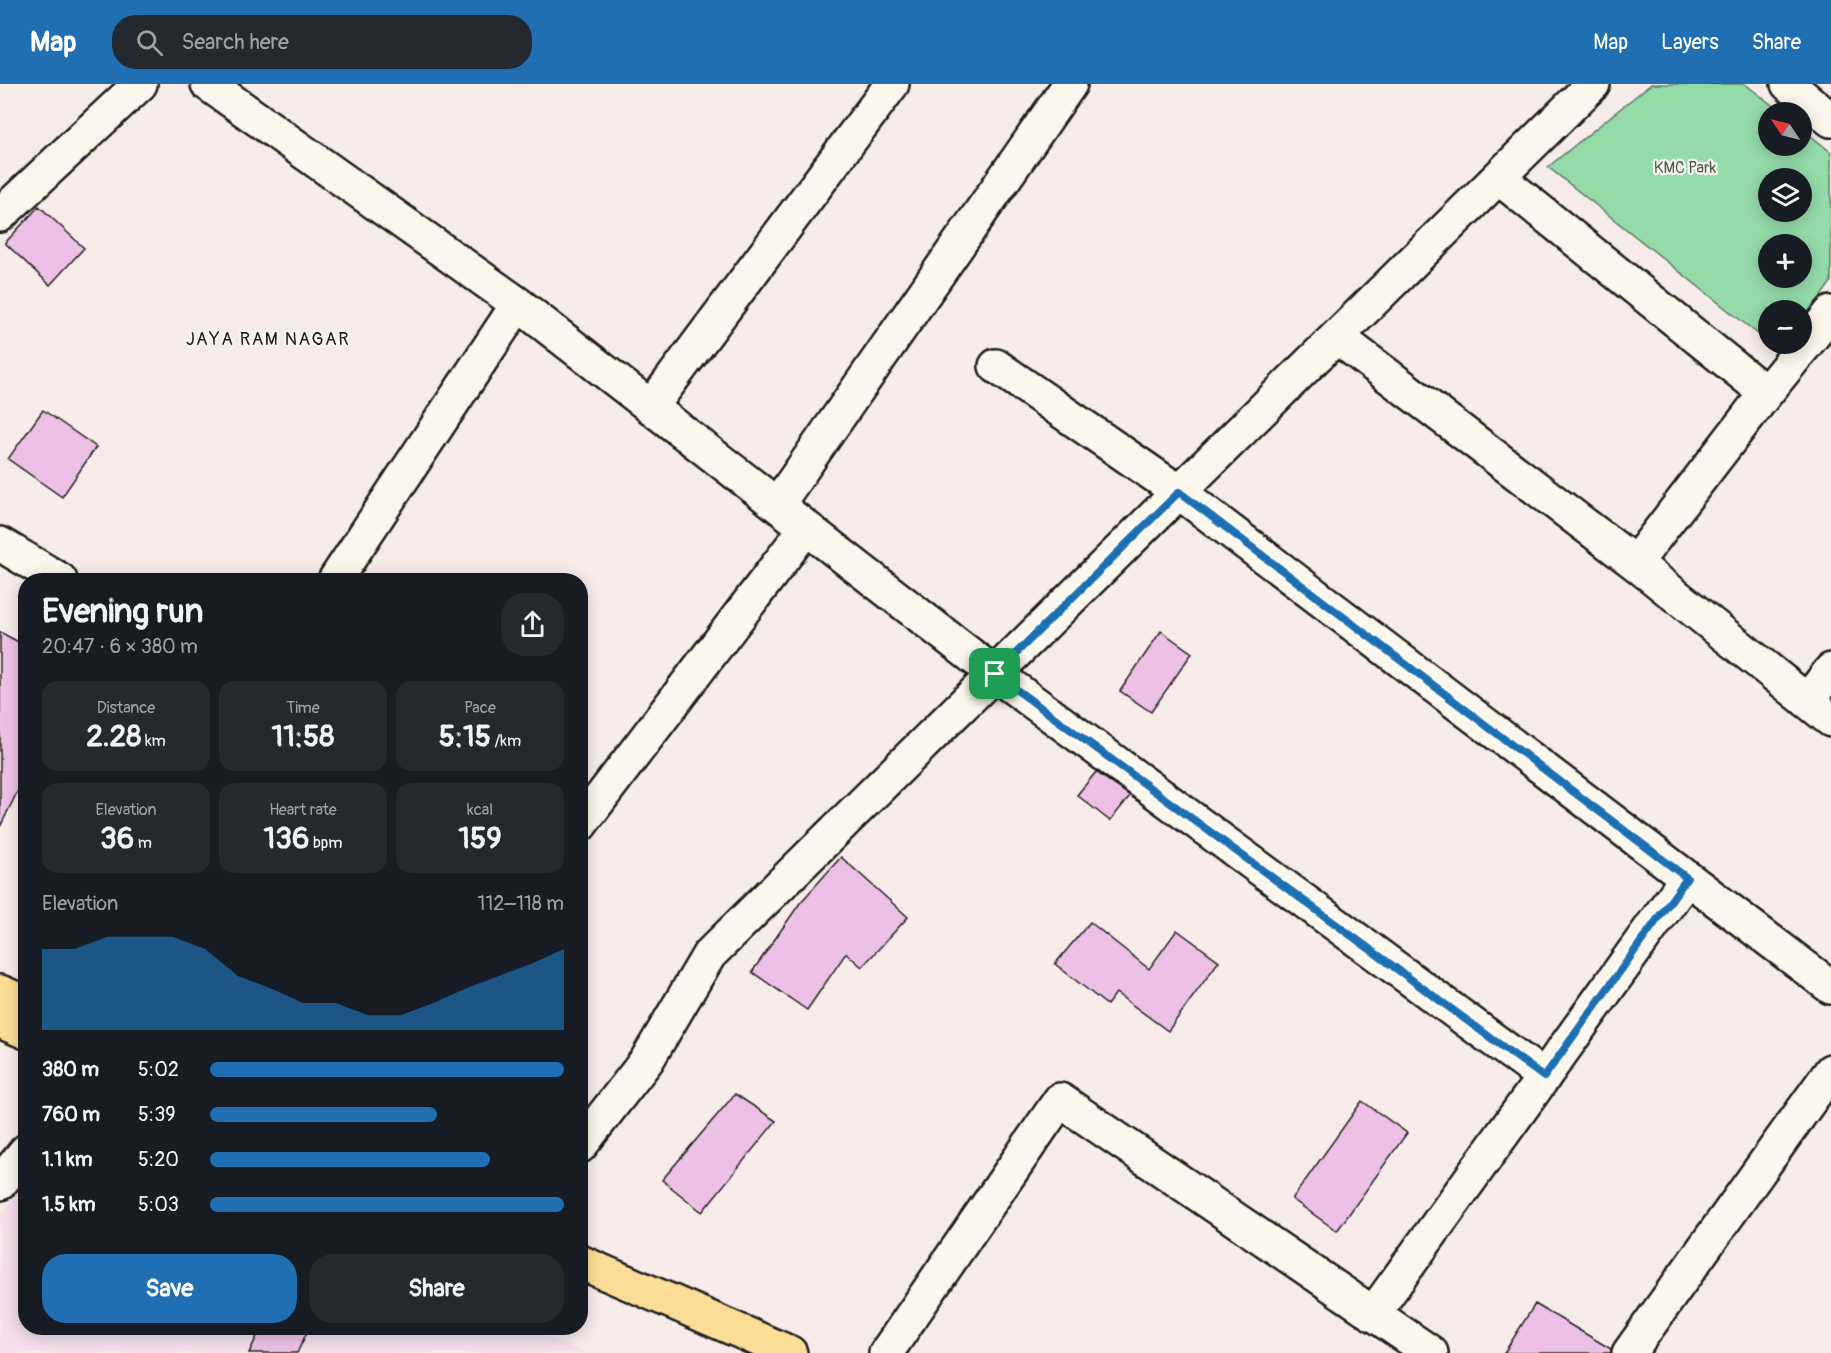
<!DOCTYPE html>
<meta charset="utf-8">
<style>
body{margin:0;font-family:Pangolin,sans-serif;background:#242831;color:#f1f3f6;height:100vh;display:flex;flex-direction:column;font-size:22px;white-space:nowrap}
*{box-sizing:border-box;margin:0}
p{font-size:20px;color:#9ea1a6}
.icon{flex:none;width:33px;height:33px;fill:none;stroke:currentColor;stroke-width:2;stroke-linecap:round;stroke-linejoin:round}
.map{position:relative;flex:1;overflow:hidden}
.panel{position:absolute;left:18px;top:489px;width:570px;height:762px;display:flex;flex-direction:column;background:#171b24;border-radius:24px;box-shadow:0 3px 15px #0003}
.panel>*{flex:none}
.needle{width:39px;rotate:305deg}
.buttons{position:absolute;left:1758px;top:18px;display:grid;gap:12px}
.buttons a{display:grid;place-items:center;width:54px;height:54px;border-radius:50%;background:#171b24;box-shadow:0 3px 15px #0003;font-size:30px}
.pin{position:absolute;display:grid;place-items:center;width:51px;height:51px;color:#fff;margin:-26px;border-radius:12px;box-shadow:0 3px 9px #0006}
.round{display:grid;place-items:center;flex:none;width:63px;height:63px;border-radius:24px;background:#242831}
.headline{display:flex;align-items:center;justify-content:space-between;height:102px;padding:0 24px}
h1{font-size:33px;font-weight:700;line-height:45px}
.figures{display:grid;grid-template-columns:repeat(3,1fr);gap:9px;height:102px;padding:6px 24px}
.figures div{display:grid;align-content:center;border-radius:15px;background:#242831;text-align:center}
.figures b{font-size:30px;font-weight:700}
.figures small{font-size:16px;font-weight:400}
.figures p{font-size:16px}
.chart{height:168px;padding:12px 24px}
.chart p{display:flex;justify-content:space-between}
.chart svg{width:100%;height:108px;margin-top:6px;fill:#1f6fb2;opacity:.7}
.cta{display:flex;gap:12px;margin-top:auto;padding:12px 24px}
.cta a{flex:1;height:69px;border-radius:24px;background:#1f6fb2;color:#fff;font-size:24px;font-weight:700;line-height:69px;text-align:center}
.cta a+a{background:#242831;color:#f1f3f6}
ul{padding:0 24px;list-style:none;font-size:20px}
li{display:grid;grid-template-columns:96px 72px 1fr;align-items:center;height:45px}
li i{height:15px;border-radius:8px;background:#1f6fb2}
header{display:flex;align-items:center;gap:36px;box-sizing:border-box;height:84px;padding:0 30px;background:#1f6fb2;color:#fff}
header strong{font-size:28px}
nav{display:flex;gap:33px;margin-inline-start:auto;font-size:21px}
.search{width:420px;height:54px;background:#242831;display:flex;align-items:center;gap:15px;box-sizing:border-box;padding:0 21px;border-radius:24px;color:#9ea1a6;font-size:22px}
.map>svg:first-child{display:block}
</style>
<header>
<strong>Map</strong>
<div class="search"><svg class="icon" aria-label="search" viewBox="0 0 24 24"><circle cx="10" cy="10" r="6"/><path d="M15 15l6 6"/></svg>Search here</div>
<nav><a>Map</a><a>Layers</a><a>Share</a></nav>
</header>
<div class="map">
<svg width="1831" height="1269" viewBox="0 0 1831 1269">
<rect width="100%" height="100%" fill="#f8eceb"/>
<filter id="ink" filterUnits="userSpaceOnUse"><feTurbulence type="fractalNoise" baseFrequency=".0167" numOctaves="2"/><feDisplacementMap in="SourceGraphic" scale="12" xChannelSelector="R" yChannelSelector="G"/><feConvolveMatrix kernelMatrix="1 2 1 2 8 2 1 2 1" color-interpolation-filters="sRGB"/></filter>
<g filter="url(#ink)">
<path fill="#f5dfea" d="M25,1100l1,144h502l57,25h-585v-137z"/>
<path fill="#95dba9" stroke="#587c62" stroke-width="1.5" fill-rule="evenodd" d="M1651,0h94l36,28h-13v34h34v-17l29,23v130l-29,41v-13h-34v32l-220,-175zM1768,94h34v34h-34zM1768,160h34v34h-34z"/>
<path fill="#edc1e6" stroke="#1c1c1c" stroke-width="1.5" d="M39,122l45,42 -34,37 -45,-42z
M43,326l53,37 -34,50 -54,-38z
M1161,547l31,22 -41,59 -31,-21z
M0,548l26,14v128l-26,53z
M1096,688l34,24 -20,25 -33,-26z
M841,773l67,60 -46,50 -16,-14 -39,57 -55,-38 48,-69z
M1090,838l59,47 28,-39 42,31 -51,70 -52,-38 -9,12 -52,-41z
M735,1010l41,27 -74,91 -40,-32z
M1362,1017l45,32 -70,98 -45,-32z
M1535,1220l76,45v4h-107z
M261,1244h48l-12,25h-48z"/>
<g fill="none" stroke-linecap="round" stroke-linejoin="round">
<g stroke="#1c1c1c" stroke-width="38">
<path id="minor" d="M208,0l310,220 477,370 549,403
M1788,0l43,36
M1499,94l267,215
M0,131l140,-131
M1337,253l298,226 196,157
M996,282l183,126 652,495
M651,323l241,-323
M777,421l293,-421
M0,460l60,36
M1635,479l131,-170 65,-80
M335,496l183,-276
M1807,617l24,-31
M580,741l226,-297
M580,1062l67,-86 62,-105 884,-871
M0,1099l26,-32
M1373,1230l314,-436
M886,1269l174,-253 371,253
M1629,1269l202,-282"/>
</g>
<g stroke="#1c1c1c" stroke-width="38">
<path id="primary" d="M0,908l26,11
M0,937l26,11
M580,1178l210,91"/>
</g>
<use href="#minor" stroke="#fbf7ec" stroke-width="33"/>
<use href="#primary" stroke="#fcde96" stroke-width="33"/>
</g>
</g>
<g fill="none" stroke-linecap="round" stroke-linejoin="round" filter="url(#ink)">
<g stroke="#fff" stroke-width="12">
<path id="route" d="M1179,408l508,386 -143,199 -549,-403z"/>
</g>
<use href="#route" stroke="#1f6fb2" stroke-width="8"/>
</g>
<g text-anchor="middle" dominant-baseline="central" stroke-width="4.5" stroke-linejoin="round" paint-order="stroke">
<g font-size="16" fill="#465f4d" stroke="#fbf7ec">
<text x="1685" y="84">KMC Park</text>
</g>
<g font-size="18" letter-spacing="1.5" fill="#1c1c1c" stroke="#fbf7ec">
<text x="268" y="255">JAYA RAM NAGAR</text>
</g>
</g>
</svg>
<div class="buttons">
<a><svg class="needle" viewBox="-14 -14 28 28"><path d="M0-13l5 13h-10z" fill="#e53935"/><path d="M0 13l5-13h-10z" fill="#9ea1a6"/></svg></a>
<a><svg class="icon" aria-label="layers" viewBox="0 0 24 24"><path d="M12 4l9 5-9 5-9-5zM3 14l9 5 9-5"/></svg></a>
<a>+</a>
<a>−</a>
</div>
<div class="pin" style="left:995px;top:590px;background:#1e9e55"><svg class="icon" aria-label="arrive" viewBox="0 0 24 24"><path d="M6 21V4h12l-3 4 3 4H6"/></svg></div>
<section class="panel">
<div class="headline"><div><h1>Evening run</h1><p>20:47 · 6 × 380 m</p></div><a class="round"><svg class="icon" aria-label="share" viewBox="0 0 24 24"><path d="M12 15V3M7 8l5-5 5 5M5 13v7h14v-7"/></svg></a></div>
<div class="figures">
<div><p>Distance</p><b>2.28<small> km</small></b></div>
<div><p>Time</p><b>11:58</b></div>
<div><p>Pace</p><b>5:15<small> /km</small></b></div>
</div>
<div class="figures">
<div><p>Elevation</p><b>36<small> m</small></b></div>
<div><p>Heart rate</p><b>136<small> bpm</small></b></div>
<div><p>kcal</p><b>159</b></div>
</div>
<div class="chart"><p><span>Elevation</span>112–118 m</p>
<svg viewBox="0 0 160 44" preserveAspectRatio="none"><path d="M0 44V11L10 11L20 6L30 6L40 6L50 11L60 22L70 27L80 33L90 33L100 38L110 38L120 33L130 27L140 22L150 17L160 11V44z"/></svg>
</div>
<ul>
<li><b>380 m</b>5:02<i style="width:100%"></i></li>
<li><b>760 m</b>5:39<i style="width:64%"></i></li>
<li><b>1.1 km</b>5:20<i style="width:79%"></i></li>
<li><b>1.5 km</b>5:03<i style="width:100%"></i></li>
</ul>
<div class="cta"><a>Save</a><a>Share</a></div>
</section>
</div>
